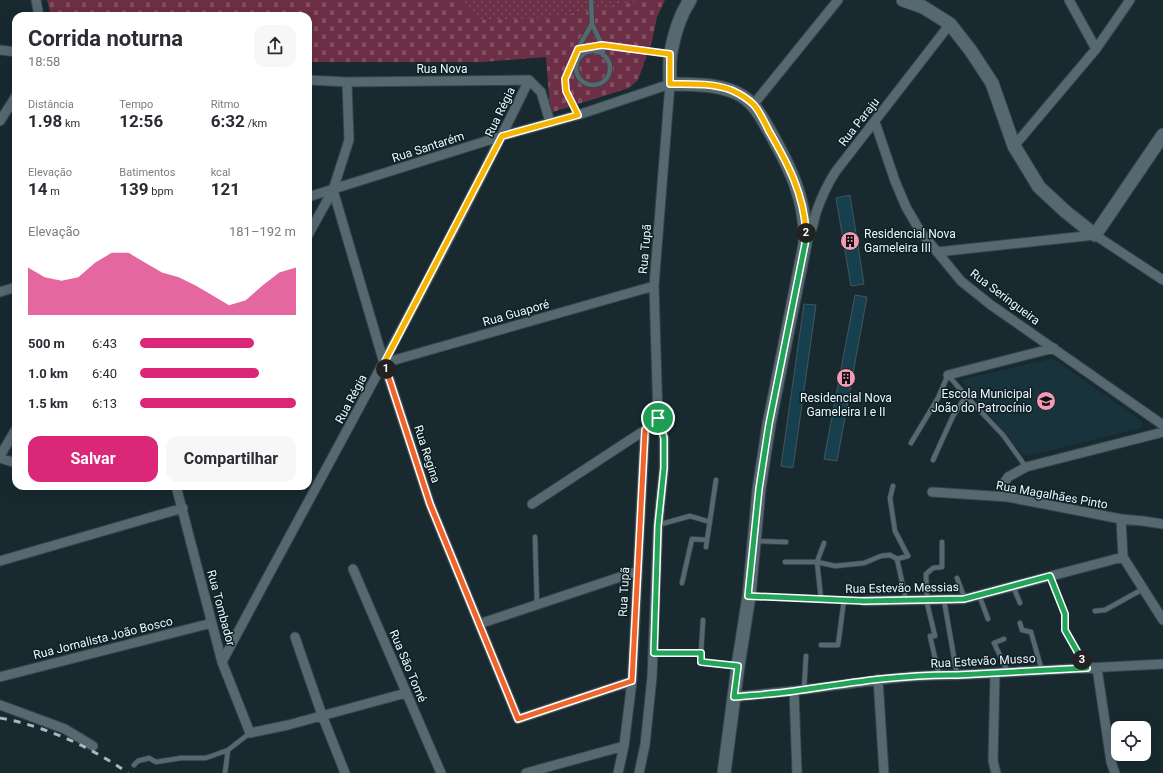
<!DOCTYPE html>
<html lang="pt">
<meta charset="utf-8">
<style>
body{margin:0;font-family:Roboto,sans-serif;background:#f7f7f7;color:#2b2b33;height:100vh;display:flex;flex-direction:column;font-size:15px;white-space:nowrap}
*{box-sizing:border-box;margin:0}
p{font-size:13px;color:#7c7c81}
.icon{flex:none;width:22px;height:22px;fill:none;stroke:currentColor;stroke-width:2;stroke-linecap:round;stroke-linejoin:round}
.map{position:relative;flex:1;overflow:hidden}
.sheet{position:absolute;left:12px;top:12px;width:300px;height:478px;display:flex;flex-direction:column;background:#fff;border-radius:12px;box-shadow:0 4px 16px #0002}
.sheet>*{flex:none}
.buttons{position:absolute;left:1111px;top:721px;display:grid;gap:8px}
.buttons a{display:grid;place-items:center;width:40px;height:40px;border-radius:8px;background:#fff;box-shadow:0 4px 16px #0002;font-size:20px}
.pin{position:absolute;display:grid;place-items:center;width:34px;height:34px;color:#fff;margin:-17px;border:2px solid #fff;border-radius:50%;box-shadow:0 1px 4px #0007}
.km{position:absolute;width:20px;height:20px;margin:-10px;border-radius:50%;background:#222;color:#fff;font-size:11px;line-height:20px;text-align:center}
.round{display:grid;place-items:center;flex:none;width:42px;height:42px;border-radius:12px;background:#f7f7f7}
.head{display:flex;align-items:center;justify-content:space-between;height:68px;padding:0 16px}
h1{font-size:22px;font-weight:700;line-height:30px}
.metrics{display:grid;grid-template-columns:repeat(3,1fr);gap:6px;height:68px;padding:4px 16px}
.metrics div{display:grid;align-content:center}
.metrics b{font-size:17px;font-weight:700}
.metrics small{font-size:11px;font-weight:400}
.metrics p{font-size:11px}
.chart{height:112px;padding:8px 16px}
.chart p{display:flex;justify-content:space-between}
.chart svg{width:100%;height:72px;margin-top:4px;fill:#db2777;opacity:.7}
.action{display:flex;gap:8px;margin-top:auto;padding:8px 16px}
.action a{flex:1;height:46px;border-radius:12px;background:#db2777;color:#fff;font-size:16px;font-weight:700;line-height:46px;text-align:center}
.action a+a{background:#f7f7f7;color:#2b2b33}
ul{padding:0 16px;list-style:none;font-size:13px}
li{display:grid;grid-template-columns:64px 48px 1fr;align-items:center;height:30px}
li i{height:10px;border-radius:5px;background:#db2777}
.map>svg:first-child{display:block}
</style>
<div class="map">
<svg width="1163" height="773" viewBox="0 0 1163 773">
<defs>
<pattern id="cemetery-stones" width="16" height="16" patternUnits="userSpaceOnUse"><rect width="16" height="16" fill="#6d2f45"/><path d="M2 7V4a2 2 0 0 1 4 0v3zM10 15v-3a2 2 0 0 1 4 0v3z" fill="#824e61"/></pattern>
<pattern id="park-dots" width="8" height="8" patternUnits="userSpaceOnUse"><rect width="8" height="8" fill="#6d2f45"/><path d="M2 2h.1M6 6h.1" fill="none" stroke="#824e61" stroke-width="1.8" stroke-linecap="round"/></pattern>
</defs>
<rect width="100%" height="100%" fill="#182930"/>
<path fill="#19333c" d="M1051,359l6,2 86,61 -2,6 -114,28 -4,-1 -63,-75z"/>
<path fill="url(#cemetery-stones)" d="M47,0h618l-8,17 -5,24 -14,39 -9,8 -76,24 -3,-4 -4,-51 -64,5h-174v-46h-257z"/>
<path fill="url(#park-dots)" d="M462,0h184l-98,18 -72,2z"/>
<path fill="#16404e" stroke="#43555d" d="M850,195l14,89 -13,2 -15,-88z
M855,295l12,2 -30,164 -13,-2z
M804,304l12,1 -23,163 -12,-2z"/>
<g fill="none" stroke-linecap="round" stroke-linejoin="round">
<g stroke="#36444a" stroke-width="6">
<path id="lane" d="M591,0l1,24
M578,50v-1l24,-4 68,9
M576 68a17 17 0 1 1 34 0a17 17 0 1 1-34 0Z
M578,115c-4,-8 -11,-17 -12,-26 -3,-19 16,-48 26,-65l10,21 1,10
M911,443l27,-45 10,-23 18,21 37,39 23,32
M933,460l20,-44 13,-20
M893,486l-3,12 5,33 13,25 -11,3
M658,525l32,-9 20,6
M535,537l2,68
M756,541l30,1
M706,547l10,-67
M785,562h32l18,4 29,-3 17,-7 9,-1 7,4 9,41
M1050,577l15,37v16l22,38
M957,578l8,21
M682,583l10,-44 15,1
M1013,586l7,17
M979,595l9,24
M750,597l114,4
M821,599l-4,-37 7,-19
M944,600l13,75
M1095,611l10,-1 38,-21
M1020,623l2,7 9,2 11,39
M1004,639l-10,4 14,29
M821,645h17l6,-45
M654,653h47v9l35,3
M701,653l2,-33
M939,675l-9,-39h5l-8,-33 -1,-29 7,-6 9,-1v-25
M804,689l2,-33
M134,765l4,-4 11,-3 7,4 25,-4h25l22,-8
M225,773l3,-23 22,-17"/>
</g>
<g stroke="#36444a" stroke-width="11">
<path id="street" d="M36,0l3,16
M1069,0l27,49
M0,50l16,2
M308,80l39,2 182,-2 12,12 9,30
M753,105l85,-105
M0,121l16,-25
M875,122l20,59 11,26 14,24 41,50 30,24 172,120
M1014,146l82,-97 34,-49
M333,190l51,173 46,141 88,215 114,-38
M308,197l194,-61 76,-21 92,-31 -16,202 4,132 6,20v30l-6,58 -6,151 -7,68 -6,28
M308,235l25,-45 16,-50 -2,-58
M806,242c7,-9 7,-21 11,-32 5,-14 11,-27 19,-39l114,-147
M937,252l158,-17 68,45
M0,292l16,-5
M384,363l270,-77
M948,375l106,-27
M0,456l16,-27
M0,458l16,5
M176,486l46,176 28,71 38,-8 118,-32
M932,492l76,5 113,22 22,2 20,3
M1008,497l-4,-14 4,-6 18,-10 137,-35
M532,504l113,-74
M1121,519l2,38 40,63
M0,561l183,-53
M353,569l88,204
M864,601l100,-2 159,-42
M479,624l159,-53
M295,637l27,78 23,58
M222,662c103,-194 211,-384 307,-582
M1097,668l14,94 4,11
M995,673l-2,88 3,12
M0,677l212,-54
M878,679l6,94
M794,691l3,82
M734,697c19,-2 39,-4 58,-6 55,-6 110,-17 165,-16l206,-11
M0,705l65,24 28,17
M526,773l98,-27
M618,773l6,-27 8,-65 13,-251 13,-12"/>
</g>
<g stroke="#36444a" stroke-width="15">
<path id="secondary" d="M690,0c-10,15 -16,35 -19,52 -2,10 -1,22 -1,32 24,1 51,-1 72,12 13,8 20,22 28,36 20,35 37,69 35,112l-36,180 -10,65 -10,107 -11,70 -14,107
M903,0l20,7 27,17 21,27 21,32 22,63 25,41 27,25 29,23 68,-100"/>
</g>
<use href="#lane" stroke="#566970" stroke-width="4.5"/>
<use href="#street" stroke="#566970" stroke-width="9"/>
<use href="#secondary" stroke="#566970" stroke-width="13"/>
<path stroke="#aab7bc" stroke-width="3" stroke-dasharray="7 7" stroke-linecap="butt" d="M0,718c45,8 91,29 128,55"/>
</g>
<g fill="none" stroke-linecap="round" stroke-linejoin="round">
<g stroke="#fff" stroke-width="8">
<path id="split-1" d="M386,369l44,135 88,215 114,-38 13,-251 13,-12"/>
</g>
<g stroke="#fff" stroke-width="8">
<path id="split-2" d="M386,369l-2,-6 118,-227 76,-21 -12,-24 -1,-12 13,-30 24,-4 68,9v30c20,0 42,-1 61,6 7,3 17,9 23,15 6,7 11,18 15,26 19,33 35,63 37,102"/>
</g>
<g stroke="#fff" stroke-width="8">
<path id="split-3" d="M806,233l-1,11 -36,180 -10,65 -11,107 116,5 100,-2 86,-23 15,38v16l17,30"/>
</g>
<g stroke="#fff" stroke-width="8">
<path id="split-4" d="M658,418l6,20v30l-6,58 -4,127h47v9l37,4 -4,31c20,-2 41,-3 61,-6 54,-8 108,-17 162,-16l130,-7 -5,-8"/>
</g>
<use href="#split-1" stroke="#f0652b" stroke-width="5"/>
<use href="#split-2" stroke="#f5b400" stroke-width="5"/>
<use href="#split-3" stroke="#22a559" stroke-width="5"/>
<use href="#split-4" stroke="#22a559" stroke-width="5"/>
</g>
<defs>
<g id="building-disc" transform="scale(1)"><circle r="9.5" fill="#f09ab5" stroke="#0e2026"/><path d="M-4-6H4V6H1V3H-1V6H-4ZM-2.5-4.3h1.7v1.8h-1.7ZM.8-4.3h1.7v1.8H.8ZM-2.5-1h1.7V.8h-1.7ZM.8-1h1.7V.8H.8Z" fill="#111"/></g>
<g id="school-disc" transform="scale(1)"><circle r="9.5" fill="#f09ab5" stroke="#0e2026"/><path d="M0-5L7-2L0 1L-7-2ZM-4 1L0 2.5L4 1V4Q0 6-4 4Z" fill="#111"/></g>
</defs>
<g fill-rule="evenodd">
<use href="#building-disc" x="850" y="241"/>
<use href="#building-disc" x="846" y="378"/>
<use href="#school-disc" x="1046" y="401"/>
</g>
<g text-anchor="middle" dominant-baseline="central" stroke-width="3" stroke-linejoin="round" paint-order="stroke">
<g font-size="12" fill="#ecf7fb" stroke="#0e2026">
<text x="442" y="69">Rua Nova</text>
<text transform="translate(500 112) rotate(-64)">Rua Régia</text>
<text transform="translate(859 122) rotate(-52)">Rua Paraju</text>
<text transform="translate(428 147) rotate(-18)">Rua Santarém</text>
<text transform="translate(645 249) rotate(-85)">Rua Tupã</text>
<text transform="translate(1005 297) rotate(37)">Rua Seringueira</text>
<text transform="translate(516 313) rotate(-16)">Rua Guaporé</text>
<text transform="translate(351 399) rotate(-62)">Rua Régia</text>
<text transform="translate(427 454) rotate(72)">Rua Regina</text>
<text transform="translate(1052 495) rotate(10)">Rua Magalhães Pinto</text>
<text transform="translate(902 588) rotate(-1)">Rua Estevão Messias</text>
<text transform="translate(624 592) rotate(-87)">Rua Tupã</text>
<text transform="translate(221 608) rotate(75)">Rua Tombador</text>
<text transform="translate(103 638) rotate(-14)">Rua Jornalista João Bosco</text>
<text transform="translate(983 661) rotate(-3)">Rua Estevão Musso</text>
<text transform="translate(408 666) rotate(67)">Rua São Tomé</text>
</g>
<g font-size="12" fill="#ecf7fb" stroke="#0e2026" text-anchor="start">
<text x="864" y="234">Residencial Nova<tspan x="864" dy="14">Gameleira III</tspan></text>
<text x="1032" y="394" text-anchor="end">Escola Municipal<tspan x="1032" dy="14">João do Patrocínio</tspan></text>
<text x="846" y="398" text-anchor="middle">Residencial Nova<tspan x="846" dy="14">Gameleira I e II</tspan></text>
</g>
</g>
</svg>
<div class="buttons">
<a><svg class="icon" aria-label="locate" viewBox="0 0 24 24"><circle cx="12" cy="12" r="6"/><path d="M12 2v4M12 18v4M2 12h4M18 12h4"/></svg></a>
</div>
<div class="pin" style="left:658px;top:418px;background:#1e9e55"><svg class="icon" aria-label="arrive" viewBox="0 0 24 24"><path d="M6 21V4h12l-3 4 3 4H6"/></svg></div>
<b class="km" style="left:386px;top:369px">1</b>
<b class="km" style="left:806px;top:233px">2</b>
<b class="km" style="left:1082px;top:660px">3</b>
<section class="sheet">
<div class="head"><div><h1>Corrida noturna</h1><p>18:58</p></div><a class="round"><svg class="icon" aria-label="share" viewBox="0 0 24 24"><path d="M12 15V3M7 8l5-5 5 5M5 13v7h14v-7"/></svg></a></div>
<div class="metrics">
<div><p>Distância</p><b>1.98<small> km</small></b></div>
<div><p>Tempo</p><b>12:56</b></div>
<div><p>Ritmo</p><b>6:32<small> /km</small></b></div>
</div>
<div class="metrics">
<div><p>Elevação</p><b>14<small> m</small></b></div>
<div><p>Batimentos</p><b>139<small> bpm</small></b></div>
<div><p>kcal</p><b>121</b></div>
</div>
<div class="chart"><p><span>Elevação</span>181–192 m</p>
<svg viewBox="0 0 160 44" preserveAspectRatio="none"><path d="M0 44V15L10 21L20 23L30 21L40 12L50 6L60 6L70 12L80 18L90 21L100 26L110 32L120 38L130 35L140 26L150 18L160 15V44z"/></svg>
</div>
<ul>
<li><b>500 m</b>6:43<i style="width:73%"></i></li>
<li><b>1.0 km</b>6:40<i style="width:76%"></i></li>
<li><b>1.5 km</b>6:13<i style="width:100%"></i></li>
</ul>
<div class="action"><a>Salvar</a><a>Compartilhar</a></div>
</section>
</div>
